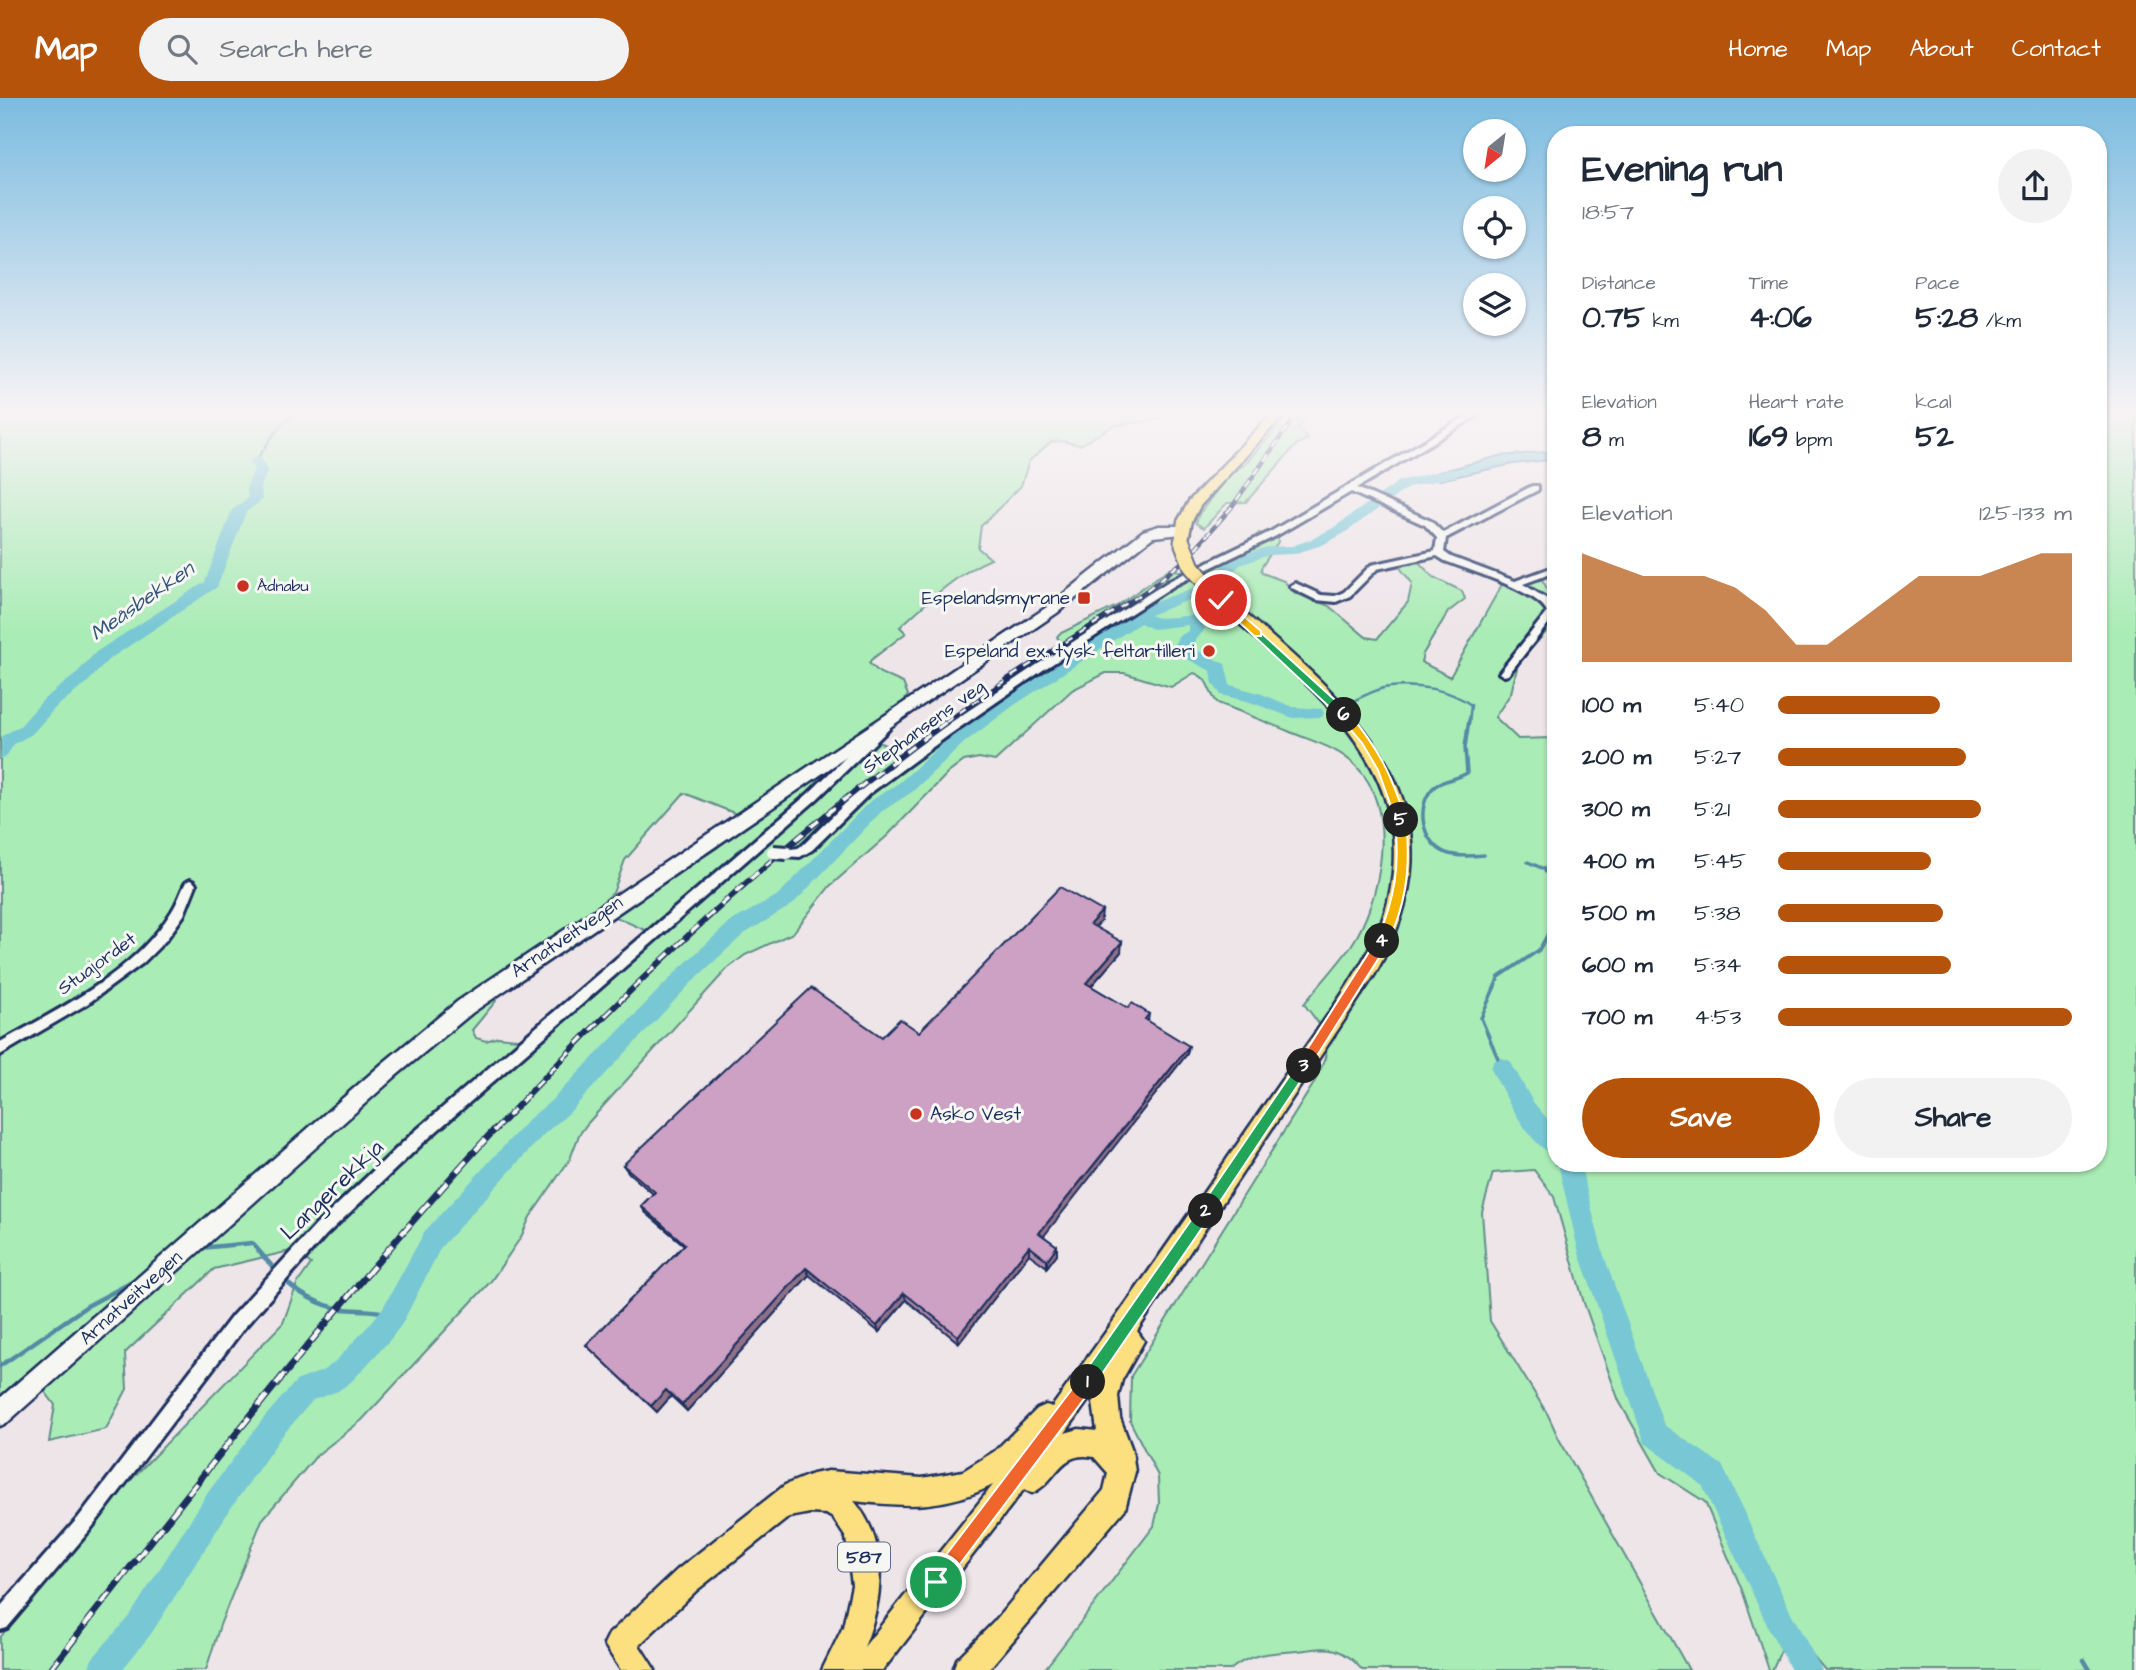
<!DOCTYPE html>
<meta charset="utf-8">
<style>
body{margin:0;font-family:"Architects Daughter",sans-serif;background:#f2f2f3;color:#1f2937;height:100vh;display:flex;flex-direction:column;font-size:26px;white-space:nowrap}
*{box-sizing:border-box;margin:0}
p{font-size:23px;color:#747a83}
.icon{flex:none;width:38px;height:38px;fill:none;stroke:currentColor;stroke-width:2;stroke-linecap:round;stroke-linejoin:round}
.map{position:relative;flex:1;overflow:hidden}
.panel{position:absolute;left:1547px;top:28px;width:560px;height:1046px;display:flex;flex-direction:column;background:#fff;border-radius:28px;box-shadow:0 2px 5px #0004}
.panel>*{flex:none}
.needle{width:46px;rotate:210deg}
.fabs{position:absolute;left:1463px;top:21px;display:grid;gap:14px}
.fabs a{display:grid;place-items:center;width:63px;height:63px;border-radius:50%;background:#fff;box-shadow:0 2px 5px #0004;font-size:35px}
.pin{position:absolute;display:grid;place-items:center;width:60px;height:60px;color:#fff;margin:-30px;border:4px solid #fff;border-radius:50%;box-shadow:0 2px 7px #0007}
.km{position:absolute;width:35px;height:35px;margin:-18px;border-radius:50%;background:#222;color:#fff;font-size:19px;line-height:35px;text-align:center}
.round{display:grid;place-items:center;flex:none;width:74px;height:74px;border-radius:37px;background:#f2f2f3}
.head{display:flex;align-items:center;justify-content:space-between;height:119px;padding:0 35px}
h1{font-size:38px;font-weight:800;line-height:52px}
.metrics{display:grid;grid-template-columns:repeat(3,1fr);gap:10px;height:119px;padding:7px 35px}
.metrics div{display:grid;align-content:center}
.metrics b{font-size:30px;font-weight:800}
.metrics small{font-size:19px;font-weight:400}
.metrics p{font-size:19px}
.chart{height:196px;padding:14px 35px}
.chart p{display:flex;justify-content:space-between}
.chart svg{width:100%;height:126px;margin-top:7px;fill:#b45309;opacity:.7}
.primary-button{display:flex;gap:14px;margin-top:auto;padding:14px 35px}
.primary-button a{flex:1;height:80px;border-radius:42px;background:#b45309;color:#fff;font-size:28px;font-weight:800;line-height:80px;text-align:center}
.primary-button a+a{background:#f2f2f3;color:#1f2937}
ul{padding:0 35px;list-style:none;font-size:23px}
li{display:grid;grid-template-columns:112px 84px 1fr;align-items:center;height:52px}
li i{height:18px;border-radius:9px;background:#b45309}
header{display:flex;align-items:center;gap:42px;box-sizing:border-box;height:98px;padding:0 35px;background:#b45309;color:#fff}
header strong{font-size:33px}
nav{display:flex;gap:38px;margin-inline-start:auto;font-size:24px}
.search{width:490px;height:63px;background:#f2f2f3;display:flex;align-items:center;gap:18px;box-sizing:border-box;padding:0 24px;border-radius:38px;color:#747a83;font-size:26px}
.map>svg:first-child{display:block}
</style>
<header>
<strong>Map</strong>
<div class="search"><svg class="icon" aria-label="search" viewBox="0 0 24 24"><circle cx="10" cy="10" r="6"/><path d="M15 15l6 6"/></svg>Search here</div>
<nav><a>Home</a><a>Map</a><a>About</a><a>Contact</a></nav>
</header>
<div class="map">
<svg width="2136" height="1572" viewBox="0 0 2136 1572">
<rect width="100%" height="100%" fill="#eee5e9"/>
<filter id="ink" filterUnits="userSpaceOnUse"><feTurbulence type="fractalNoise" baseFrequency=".0143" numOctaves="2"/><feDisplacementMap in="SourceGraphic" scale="14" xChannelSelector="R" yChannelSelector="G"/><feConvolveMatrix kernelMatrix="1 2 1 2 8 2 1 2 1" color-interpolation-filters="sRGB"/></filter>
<g filter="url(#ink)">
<path fill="#aaecb6" stroke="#628e8a" stroke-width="2" fill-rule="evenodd" d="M0,313h1174l-20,9 -41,6 -33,19 -18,-4 -11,1 -22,19 -8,25 -40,40 -3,22 13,11c-34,14 -64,43 -91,68l6,6 -35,27 -2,3 11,10 23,10 5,12 -7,10 -59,48 17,7 19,-18 12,5 3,7 12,3 76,-51 37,-30 24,-15 12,-3 10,-12 -7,-9 2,-3 58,-28 53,-38c3,1 7,3 10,3 12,0 71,-30 79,-38l19,6v3l-17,26 1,5 22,8 11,12 34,13 37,31 11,2 31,-37 4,-19 -11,-14 -3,-9 16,-3 19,20 29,14 3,8 -17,13 -25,42 -2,8 29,15 55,-98 36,-1 14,24 -9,30 -28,32 -7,29 -16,24 23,22 33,-1 5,-7v433h542v-753h38v1259h-311l-37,-44 -8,-6 3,26 -11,24h-3l-27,-80 -37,-88 -45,-29 -41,-72 -35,-98 -30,-106 -20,-27 -41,3 -11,39 8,109 58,94 11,24 130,231h-327c-7,-9 -15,-16 -26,-20 -13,-4 -26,0 -38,1 -26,2 -47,1 -68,19h-186l110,-144 5,-22 -1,-28 -28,-55 1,-45 183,-293c20,-40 17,-44 -10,-79 15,-19 33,-38 47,-58 31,-46 48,-139 4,-181 -18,-18 -44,-24 -67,-34 -23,-9 -46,-19 -70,-28 -11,-11 -7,-24 -24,-30l-23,14 -47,-14h-18l-34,17 -77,71 -16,-3 -15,3 -17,13 -60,62 -57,50 -37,47 -48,22 -18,14 -140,155 -8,11 -9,24 -40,58 -9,20 -30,44 -129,139 -45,35 -55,65 -42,105 -14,45h-206v-32l65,-90 218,-225 14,-39 14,-20 -17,-14 -80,19 -89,84 2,36 -21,40 -57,13 6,-37 -18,-24 -37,19zM684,695l50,20 4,3 1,11 -22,21 -102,65 1,4 31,14 -47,49 -73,60 -29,-3 -12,4 -10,-3 -4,-8 24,-29 -6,-11 39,-38 41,-23 43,-36 12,-33z
M1292,313h19l-13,17 10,11 -11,5 -51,58 -19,1 -23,25 -8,-5 3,-9 30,-39 16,-11z"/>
<path fill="#78c7d4" stroke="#538aa5" stroke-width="2" d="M1556,353v8l-43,5 -73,16 -15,-4 74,-20z
M1779,1521l39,51h-23z"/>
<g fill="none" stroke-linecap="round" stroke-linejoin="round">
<path stroke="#538aa5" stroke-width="2.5" d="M256,363c12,-18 26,-45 48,-50
M1353,603c12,-5 24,-13 37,-14 26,-3 60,2 81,18l-2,17"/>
<path stroke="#538aa5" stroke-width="3.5" d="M1469,622l-4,27 2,26c-11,7 -25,6 -34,15 -18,19 -11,55 13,65 12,4 25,3 38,2
M1528,764l16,7 12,20
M1502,970l-21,-50 18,-41 40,-27 17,-31"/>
<path stroke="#538aa5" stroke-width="4.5" d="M200,1150l52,-5 25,29
M282,1180c15,15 39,28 60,31 19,2 33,0 51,6
M0,1268l87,-60 47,-25
M2084,1562l6,10"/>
<path fill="#78c7d4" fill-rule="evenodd" d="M256,359l5,1 7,12 -7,16 1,14 -16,12 -29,75 -109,73 -21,23 -31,24 -24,27 -18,10 -8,13 -6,2 2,-23 18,-10 24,-27 31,-24 21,-23 109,-70 27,-72 16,-12 -2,-10 8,-18 -5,-9z
M1452,371l5,1v6l-48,11 -66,47 -21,11 -29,9 -24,1 -29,10 -28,26 -62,24c11,7 34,-2 50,2l5,12 -15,18 35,17 5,21 29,8 34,14 29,2 2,4 -2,4 -29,1 -43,-16 -29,-7 -8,-11 -2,-13 -32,-16 -5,-8 4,-10 10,-6v-6l-35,4 -13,-6 -127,83 -48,36 -53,50 -31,20 -89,93 -48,29 -50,46 -126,134 -23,19 -104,114 -39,77 -13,17 -37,40 -14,10 -25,9 -32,37 -52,74 -78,123 -29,36h-34l4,-11 39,-45 78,-123 54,-72 33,-38 26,-10 12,-8 37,-40 13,-17 41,-75 104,-112 23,-19 128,-132 50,-46 48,-27 91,-93 31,-20 53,-48 48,-36 116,-73 24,-18 61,-22 28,-26 37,-12 25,-1 20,-7 21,-11 66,-47z
M1502,960l8,3 23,41 23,27v27c-26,-9 -49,-58 -62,-81l-3,-7 3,-7z
M1558,1066h22l23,89 61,172 58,40 67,144 33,61h-31l-22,-41 -67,-144 -57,-42 -66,-190z"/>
<g stroke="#1b2f5e" stroke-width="6">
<path id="street" d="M1475,313h10l-128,77 74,33 12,12 89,-47h6v4l-92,48 -2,14 7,5 64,24 41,-15v6l-33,12 29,18 4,12 -48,61 -4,1 -5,-3 48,-61c-7,-20 -81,-43 -102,-51l-8,-5 -60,13 -27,27 -14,6 -20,-2 -24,-12 -2,-2 5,-3 26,12 14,1 9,-4 27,-27 64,-14 2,-13 -12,-13 -74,-33 -75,44 -101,49 -129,83 -97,67 -80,59 -57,56 -12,7 -17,-1 -2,-3 2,-3 15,-2 6,-4 57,-56 80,-59 97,-65 131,-83 101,-49z
M885,624l4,1 1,3 -1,3 -72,70 -394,344 -97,92 -82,93 -154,202 -83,98 -7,2v-23l78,-89 154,-202 84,-91 97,-92 396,-340 72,-70z
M190,782l4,2 2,3 -12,30 -18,25 -23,23 -56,41 -87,51v-13c61,-34 134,-69 172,-131 6,-9 9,-20 14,-29z"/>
</g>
<g stroke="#1b2f5e" stroke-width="5">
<path id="secondary" d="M1159,428h23l7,4 -7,4 -29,3 -96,76 -585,400 -75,62 -389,347 -8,4v-28l383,-335 75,-62 589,-394 96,-76z"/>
</g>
<g stroke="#1b2f5e" stroke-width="5">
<path id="primary" d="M1274,313h13l-87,95 -8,15 -5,24h-10l-2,-3 3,-21 11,-20z
M1221,497l5,2c123,106 250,203 149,377l-238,357 7,10 -22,39 -4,16 2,22 12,32 3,22 -10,37 -137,161h-35l4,-11 37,-37 110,-132 4,-17 -14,-16c-36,-7 -36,25 -62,36l-8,-4 -141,181h-61l21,-43 9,-42 -6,-47 -13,-20 -7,-4 -16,-1 -21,4 -92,73 -58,55 16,25h-34l-17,-26 5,-10 68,-64 108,-85 27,-11 16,-3 94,7 41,-7 32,-20 42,-42 9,-4 6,2c77,-106 151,-213 225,-320 34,-50 83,-110 105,-166 12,-32 16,-75 7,-109 -22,-89 -109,-151 -173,-209l-3,-3zM1092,1297l5,36 -18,-2 -14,4zM993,1387l-129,162c20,-48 25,-105 -10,-146 52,6 91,8 139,-16z"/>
</g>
<use href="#street" fill="#f6f6f2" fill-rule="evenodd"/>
<use href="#secondary" fill="#f6f6f2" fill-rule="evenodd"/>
<use href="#primary" fill="#fce080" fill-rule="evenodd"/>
<g stroke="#1b2f5e" stroke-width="4.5">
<path id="rail-far2" d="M946,624l60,-42 137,-87 42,-33 46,-52 68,-97"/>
</g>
<g stroke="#1b2f5e" stroke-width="6">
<path id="rail-far1" d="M494,1033c139,-150 288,-291 455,-411"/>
</g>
<g stroke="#1b2f5e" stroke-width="7">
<path id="rail" d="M50,1572c144,-184 287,-369 445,-541"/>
</g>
<use href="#rail-far2" stroke="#f6f6f2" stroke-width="2.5" stroke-dasharray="8" stroke-linecap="butt"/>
<use href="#rail-far1" stroke="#f6f6f2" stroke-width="3.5" stroke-dasharray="10" stroke-linecap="butt"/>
<use href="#rail" stroke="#f6f6f2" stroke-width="4.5" stroke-dasharray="14" stroke-linecap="butt"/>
<g stroke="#1b2f5e" stroke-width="18" stroke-linecap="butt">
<path id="street-bridge" d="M773,754l14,1"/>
</g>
<g stroke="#1b2f5e" stroke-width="19" stroke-linecap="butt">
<path id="primary-bridge" d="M1182,444l10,25 29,33"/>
</g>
<use href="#street-bridge" stroke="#f6f6f2" stroke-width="12"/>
<use href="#primary-bridge" stroke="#fce080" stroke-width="15"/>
</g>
<path fill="#b08aa8" stroke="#1b2f5e" stroke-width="2" d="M1101,823l-6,6 26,25 -30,34 37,22 21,6 -1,7 39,33 -144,182 14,10v8l-10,13 -18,-13 -70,89 -53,-43 -27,32 -70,-57 -122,136 -16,-15 -14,16 -71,-67 98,-100 -38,-32 -5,-7 12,-12 -24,-21 -6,-8 259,-128 37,-5z"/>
<path fill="#907188" stroke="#1b2f5e" stroke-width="2" d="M1102,813l-1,10 -11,12v-9z
M1122,844l-1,10 -35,40v-9z
M1189,948l-2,8 -147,187 -1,-8z
M1029,1148v8l-70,89 -1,-7z
M1057,1148v8l-10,13v-7z
M806,1170l3,7 -122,136 -5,-6z
M904,1195l2,7 -27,32 -2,-6z
M666,1292l5,6 -14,16 -6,-6z"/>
<path fill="#cda1c3" stroke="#1b2f5e" stroke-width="2" d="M1060,789l42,24 -12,13 32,18 -36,41 42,25 4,-5 17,11 -4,5 44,27 -150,187 18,13 -10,14 -18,-14 -71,90 -54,-43 -27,33 -71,-58 -124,137 -16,-15 -15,16 -65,-61 99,-101 -44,-38 14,-14 -32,-27 188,-177 71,49 18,-18 19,13z"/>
</g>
<linearGradient id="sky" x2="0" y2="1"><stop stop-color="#7bbce0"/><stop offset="0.59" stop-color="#f7f3f5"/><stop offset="1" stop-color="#f7f3f5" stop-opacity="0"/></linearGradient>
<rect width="2136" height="533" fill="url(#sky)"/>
<path fill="#f0652b" stroke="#fff" stroke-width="2" d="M1088,1276l5,2 2,6 -2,5 -151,201 -6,2 -6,-2 -2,-6 2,-6 152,-200z"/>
<path fill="#22a559" stroke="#fff" stroke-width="2" d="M1206,1106l7,7 -2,4 -118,172 -5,2 -6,-2 -2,-5 2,-6 119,-170z"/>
<path fill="#22a559" stroke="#fff" stroke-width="2" d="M1304,962l6,6 -2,4 -97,145h-10v-9l98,-144z"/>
<path fill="#f0652b" stroke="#fff" stroke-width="2" d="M1382,839l6,4 -1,4 -79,125h-9v-8l79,-124z"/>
<path fill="#f5b400" stroke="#fff" stroke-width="2" d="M1401,718l5,4c4,39 2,72 -12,108 -3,8 -5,15 -12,18l-5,-5c18,-44 23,-74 18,-121z"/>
<path fill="#f5b400" stroke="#fff" stroke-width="2" d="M1340,614h8c32,39 42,60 58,108l-1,3h-8l-19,-53 -16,-27 -22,-26z"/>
<path fill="#22a559" stroke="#fff" stroke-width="2" d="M1258,532l90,82v5h-8l-86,-81v-5z"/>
<path fill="#f5b400" stroke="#fff" stroke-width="2" d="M1221,499l40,34v5h-7l-36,-34v-4z"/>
<g fill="#c8321e" stroke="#f6f6f2" stroke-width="2.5">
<circle cx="243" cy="488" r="7"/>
<rect x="1077" y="493" width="14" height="14" rx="3.5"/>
<circle cx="1209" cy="553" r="7"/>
<circle cx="916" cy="1016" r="7"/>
</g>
<g text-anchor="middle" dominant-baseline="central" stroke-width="6" stroke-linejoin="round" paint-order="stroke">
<g font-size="16" fill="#1b2f5e" stroke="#f6f6f2" text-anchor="start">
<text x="257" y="488">Ådnabu</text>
</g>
<rect fill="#f6f6f2" stroke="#5d6b8a" stroke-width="2" x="838" y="1444.5" width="52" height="29" rx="5"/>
<g font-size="18" font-weight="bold" fill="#1b2f5e">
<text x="864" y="1459">587</text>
</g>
<g font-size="19" fill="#1b2f5e" stroke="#f6f6f2" text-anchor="end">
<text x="1070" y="500">Espelandsmyrane</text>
<text x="1195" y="553">Espeland ex. tysk feltartilleri</text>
<text x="930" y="1016" text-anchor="start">Asko Vest</text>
</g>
<g font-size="19" fill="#1b2f5e" stroke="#f6f6f2">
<text transform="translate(924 629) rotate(-36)">Stephansens veg</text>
<text transform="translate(567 839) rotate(-34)">Arnatveitvegen</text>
<text transform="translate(97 866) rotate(-36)">Stuajordet</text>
<text transform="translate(131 1200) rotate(-42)">Arnatveitvegen</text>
</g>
<g font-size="21" font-style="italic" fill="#32557c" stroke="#f6f6f2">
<text transform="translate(142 503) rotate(-35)">Meåsbekken</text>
</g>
<g font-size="23" fill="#1b2f5e" stroke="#f6f6f2">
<text transform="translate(332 1092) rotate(-44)">Langerekkja</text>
</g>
</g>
</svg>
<div class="fabs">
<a><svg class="needle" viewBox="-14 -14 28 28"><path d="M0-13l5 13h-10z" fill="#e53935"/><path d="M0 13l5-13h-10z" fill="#747a83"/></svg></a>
<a><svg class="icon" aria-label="locate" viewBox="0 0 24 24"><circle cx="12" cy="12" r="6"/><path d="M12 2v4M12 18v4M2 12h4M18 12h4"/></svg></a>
<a><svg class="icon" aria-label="layers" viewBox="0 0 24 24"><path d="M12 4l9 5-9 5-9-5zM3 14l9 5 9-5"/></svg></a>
</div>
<div class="pin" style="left:936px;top:1484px;background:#1e9e55"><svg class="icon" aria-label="arrive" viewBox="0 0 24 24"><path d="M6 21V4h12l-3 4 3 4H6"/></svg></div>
<div class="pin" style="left:1221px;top:502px;background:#d93025"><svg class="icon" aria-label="check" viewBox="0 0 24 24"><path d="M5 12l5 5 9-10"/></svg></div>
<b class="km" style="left:1088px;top:1284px">1</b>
<b class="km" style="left:1206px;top:1113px">2</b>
<b class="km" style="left:1304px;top:968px">3</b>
<b class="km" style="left:1382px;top:843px">4</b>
<b class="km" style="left:1401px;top:722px">5</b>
<b class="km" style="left:1344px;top:617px">6</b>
<section class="panel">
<div class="head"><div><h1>Evening run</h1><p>18:57</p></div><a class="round"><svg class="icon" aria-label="share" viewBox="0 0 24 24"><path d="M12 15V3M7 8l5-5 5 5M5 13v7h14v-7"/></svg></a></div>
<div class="metrics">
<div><p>Distance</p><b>0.75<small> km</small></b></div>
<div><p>Time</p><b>4:06</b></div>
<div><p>Pace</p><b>5:28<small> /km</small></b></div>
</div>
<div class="metrics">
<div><p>Elevation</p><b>8<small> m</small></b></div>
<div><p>Heart rate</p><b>169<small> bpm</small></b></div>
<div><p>kcal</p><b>52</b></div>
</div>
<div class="chart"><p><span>Elevation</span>125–133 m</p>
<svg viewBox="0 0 160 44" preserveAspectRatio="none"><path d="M0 44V6L10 10L20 14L30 14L40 14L50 18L60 26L70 38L80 38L90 30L100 22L110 14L120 14L130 14L140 10L150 6L160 6V44z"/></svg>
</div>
<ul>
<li><b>100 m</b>5:40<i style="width:55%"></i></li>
<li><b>200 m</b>5:27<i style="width:64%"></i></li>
<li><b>300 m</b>5:21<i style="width:69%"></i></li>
<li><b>400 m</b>5:45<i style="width:52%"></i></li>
<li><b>500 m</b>5:38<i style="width:56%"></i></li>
<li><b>600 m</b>5:34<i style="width:59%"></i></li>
<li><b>700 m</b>4:53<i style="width:100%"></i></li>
</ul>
<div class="primary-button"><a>Save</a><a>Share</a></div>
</section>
</div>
